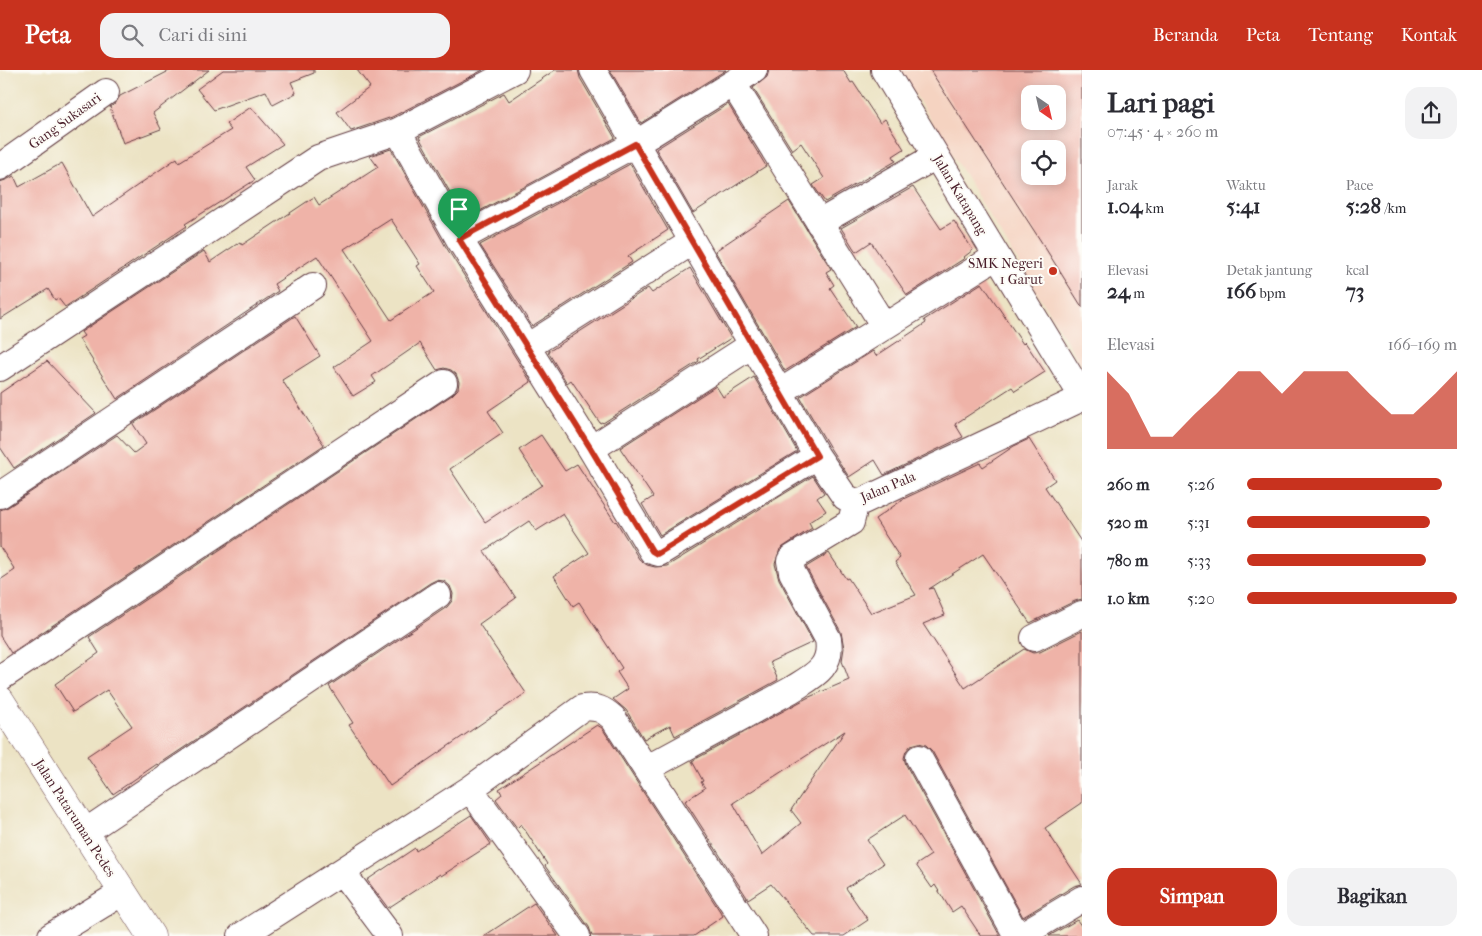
<!DOCTYPE html>
<html lang="id">
<meta charset="utf-8">
<style>
body{margin:0;font-family:"IM FELL French Canon",serif;background:#f2f2f3;color:#2b2b33;height:100vh;display:flex;flex-direction:column;font-size:19px;white-space:nowrap}
*{box-sizing:border-box;margin:0}
p{font-size:16px;color:#7c7c81}
.icon{flex:none;width:28px;height:28px;fill:none;stroke:currentColor;stroke-width:2;stroke-linecap:round;stroke-linejoin:round}
.map{position:relative;flex:1;overflow:hidden}
.side{display:flex;flex-direction:column;background:#fff;width:400px}
.side>*{flex:none}
.needle{width:32px;rotate:146deg}
.controls{position:absolute;left:1021px;top:15px;display:grid;gap:10px}
.controls a{display:grid;place-items:center;width:45px;height:45px;border-radius:10px;background:#fff;box-shadow:0 2px 12px #0003;font-size:25px}
.pin{position:absolute;display:grid;place-items:center;width:42px;height:42px;color:#fff;margin:-51px -21px;border-radius:50% 50% 50% 0;rotate:-45deg;box-shadow:0 0 5px #0007}
.pin .icon{rotate:45deg}
.round{display:grid;place-items:center;flex:none;width:52px;height:52px;border-radius:15px;background:#f2f2f3}
.headline{display:flex;align-items:center;justify-content:space-between;height:85px;padding:0 25px}
h1{font-size:28px;font-weight:800;line-height:38px}
.stats{display:grid;grid-template-columns:repeat(3,1fr);gap:8px;height:85px;padding:5px 25px}
.stats div{display:grid;align-content:center}
.stats b{font-size:21px;font-weight:800}
.stats small{font-size:14px;font-weight:400}
.stats p{font-size:14px}
.chart{height:140px;padding:10px 25px}
.chart p{display:flex;justify-content:space-between}
.chart svg{width:100%;height:90px;margin-top:5px;fill:#c8321e;opacity:.7}
.cta{display:flex;gap:10px;margin-top:auto;padding:10px 25px}
.cta a{flex:1;height:58px;border-radius:15px;background:#c8321e;color:#fff;font-size:20px;font-weight:800;line-height:58px;text-align:center}
.cta a+a{background:#f2f2f3;color:#2b2b33}
ul{padding:0 25px;list-style:none;font-size:16px}
li{display:grid;grid-template-columns:80px 60px 1fr;align-items:center;height:38px}
li i{height:12px;border-radius:6px;background:#c8321e}
header{display:flex;align-items:center;gap:30px;box-sizing:border-box;height:70px;padding:0 25px;background:#c8321e;color:#fff}
header strong{font-size:24px}
nav{display:flex;gap:28px;margin-inline-start:auto;font-size:18px}
.search{width:350px;height:45px;background:#f2f2f3;display:flex;align-items:center;gap:12px;box-sizing:border-box;padding:0 18px;border-radius:15px;color:#7c7c81;font-size:19px}
main{display:flex;flex:1;min-height:0}
.map>svg:first-child{display:block}
</style>
<header>
<strong>Peta</strong>
<div class="search"><svg class="icon" aria-label="search" viewBox="0 0 24 24"><circle cx="10" cy="10" r="6"/><path d="M15 15l6 6"/></svg>Cari di sini</div>
<nav><a>Beranda</a><a>Peta</a><a>Tentang</a><a>Kontak</a></nav>
</header>
<main>
<div class="map">
<svg width="1082" height="866" viewBox="0 0 1082 866">
<rect width="100%" height="100%" fill="#fdfcf7"/>
<filter id="ink" filterUnits="userSpaceOnUse"><feTurbulence type="fractalNoise" baseFrequency=".02" numOctaves="2"/><feDisplacementMap in="SourceGraphic" scale="10" xChannelSelector="R" yChannelSelector="G"/><feConvolveMatrix kernelMatrix="1 2 1 2 8 2 1 2 1" color-interpolation-filters="sRGB"/></filter>
<filter id="wash" filterUnits="userSpaceOnUse"><feTurbulence type="fractalNoise" baseFrequency=".0096" numOctaves="4" result="noise"/><feDisplacementMap in="SourceGraphic" scale="20" xChannelSelector="R" yChannelSelector="G"/><feGaussianBlur stdDeviation="1.12" result="paint"/><feColorMatrix in="noise" values="0 0 0 0 0 0 0 0 0 0 0 0 0 0 0 0 0 1.4 0 .05"/><feComposite in="paint" operator="in"/></filter>
<g filter="url(#wash)">
<rect width="100%" height="100%" fill="#ece3c4"/>
<path fill="#f5d3c1" fill-rule="evenodd" d="M900,0h182v296zM1030,24h28v27h-28zM1030,79h28v27h-28z"/>
<g id="blocks">
<path fill="#efb3a8" fill-rule="evenodd" d="M171,0h38l-56,43 8,16 -38,14 -13,-36 5,-3 5,-8z
M223,0h91v3l-23,9 5,11 -23,12 -7,-14 -52,19 -17,-21z
M357,0h126l-91,47 -41,14 -14,-19 33,-25z
M555,0h23l2,8 35,60 -150,81 -46,-82 85,-44 5,8z
M610,0h116l-85,53z
M769,0h74l8,13 2,-1 27,41 5,-4 19,30 -11,7 3,5 -71,41 -12,-17 11,-7 -23,-35 -9,7 -39,-62 14,-11z
M930,0h152v237l-38,-61zM1030,24h28v27h-28zM1030,79h28v27h-28z
M728,34l38,62 -73,47 -37,-64z
M251,37l32,37 -37,23 9,13 -70,44 2,2 -122,81 -7,-9 -3,2 -7,-11 -48,30v-137l8,-3 6,-3 5,11 43,-24 30,54 85,-59 2,4 52,-32 -5,-6z
M391,79l55,98 85,135 -43,29 15,22 -53,36 35,53 57,-37 -23,-35 22,-15 24,36 12,-7 38,58 1,-1 23,38 8,6 8,2 12,-1 146,-90 11,17 -7,5 9,13 -17,11 3,6 -32,21 -5,15 4,15 34,63 -43,20 8,18 -103,56 -5,-11 -26,14 -18,-29 -13,-11 15,-10 -11,-17 5,-4 -43,-66 -6,4 -19,-30 35,-23 -26,-39 -27,17 -7,-10 -45,30 32,47 -37,26 47,69 -136,93 -41,-61 4,-2 -24,-37 118,-79 5,-6 1,-7 -3,-8 -6,-5 -8,-1 -6,3 -272,182 -1,-1 -44,30 -26,-38 45,-30 -25,-36 -34,22 -18,-28 44,-31 -10,-16 363,-242 6,-6 1,-7 -3,-8 -5,-4 -7,-2 -7,2 -17,-27 -48,33 4,6 -23,14 -19,-29 39,-26 -56,-85 -43,28 4,7 -161,108 -38,-60 5,-3 -3,-4 123,-81 6,11 30,-20 2,3 72,-48 5,8 59,-38 -8,-11zM391,149l29,45 -3,2 17,26 -43,28 -47,-71z
M630,94l38,66 -40,26 4,6 -100,64 -52,-81z
M913,117l28,42 13,-8 19,29 -9,7 1,1 -58,37 -36,-53 -15,10 -15,-24z
M789,131l42,68 -5,3 8,13 -4,3 26,39 -71,44 -70,-120z
M690,198l41,70 -33,21 1,2 -96,62 -1,-1 -2,1 -29,-43 -4,3 -19,-31 100,-64 4,5z
M982,213l41,61 2,-2 20,30 -30,19 -3,-4 -57,37 8,13 -79,38 -9,-15 -26,17 -19,-29 -30,-51 73,-46 3,5 50,-33 -2,-3z
M295,246l25,40 -38,24 42,65 -313,208 -11,-17v-56l15,-10 -15,-23v-37l8,-3 109,-72 17,18 12,-9 -13,-20z
M47,291l49,52 -82,55 -14,-21v-54z
M754,307l43,74 -137,84 -18,-31 11,-7 -33,-49 96,-62 7,11z
M1029,369l26,41 -10,7 37,56v56l-7,2 -45,22 -47,-69 -54,35 4,-1 12,27 -22,9 42,64 59,-39 9,4 7,-1 42,-21v172l-37,25 37,56 -8,2 -51,31 -91,-166 -6,-6 -7,-2 -8,2 -5,6 -2,7 2,7 94,171h-19l-20,-30 -9,6 -17,-27 -3,3 -16,-23 15,-10 -26,-40 -38,25 16,24 -37,24 22,32 -24,16h-30l-43,-52 -23,15 -63,-98 20,-13 -4,-6 2,-1 -11,-20 115,-63 42,-18 -7,-19 2,-13 -3,-16 -35,-65 23,-14 17,26 2,-1 23,35 45,-18 -21,-33 5,-4 -25,-39 26,-18v-1l79,-37 3,4 31,-21zM845,661l-54,79 10,13 -39,32 -29,-52z
M597,655l5,3 121,188 -29,20h-102l-3,-9 -44,-61 2,-2 -26,-40 -4,4 -21,-29 6,-5 -3,-5z
M471,745l20,29 -50,32 -1,-2 -52,34 -21,-28 48,-32 1,3z
M534,833l24,33h-74z
M1077,850l5,7v9h-33z"/>
</g>
</g>
<g filter="url(#ink)">
<use href="#blocks" fill-opacity="0" stroke="#623c42" stroke-width="1"/>
<g fill="none" stroke-linecap="round" stroke-linejoin="round">
<g stroke="#623c42" stroke-width="28">
<path id="minor" d="M593,0l224,386 28,41 11,5 7,-1 219,-103
M884,0l198,326
M733,14l151,242
M398,61l61,108 132,210 61,102 7,2 158,-97
M0,97l106,-75
M819,153l117,-67
M459,169l176,-95 119,-74
M527,277l165,-105
M0,298l318,-210 80,-27 117,-61
M780,322l217,-136
M591,379l161,-104
M0,425l313,-209
M1034,568l48,-24
M0,608l444,-295
M919,688l98,178
M646,699l145,-79c22,-14 42,-22 37,-51l-36,-67 -2,-11 2,-3 59,-36 5,-20
M470,719l107,147
M85,762l353,-237
M342,802l48,64
M51,866l72,-44
M241,866l229,-147 112,-81c14,-2 21,1 31,10l141,218
M1020,866l62,-37"/>
</g>
<g stroke="#623c42" stroke-width="29">
<path id="tertiary" d="M0,630l151,236"/>
</g>
<use href="#minor" stroke="#fff" stroke-width="26"/>
<use href="#tertiary" stroke="#fff" stroke-width="28"/>
</g>
</g>
<g fill="none" stroke-linecap="round" stroke-linejoin="round" filter="url(#ink)">
<g stroke="#fff" stroke-width="10">
<path id="route" d="M635,74l182,312 -160,98 -5,-3 -61,-102 -132,-210z"/>
</g>
<use href="#route" stroke="#c8321e" stroke-width="6"/>
</g>
<circle fill="#c8321e" stroke="#fdfcf7" stroke-width="2" cx="1053" cy="201" r="5"/>
<g text-anchor="middle" dominant-baseline="central" stroke-width="4" stroke-linejoin="round" paint-order="stroke">
<g font-size="14" fill="#4a1f2b" stroke="#fdfcf7">
<text transform="translate(65 51) rotate(-36)">Gang Sukasari</text>
<text transform="translate(960 125) rotate(59)">Jalan Katapang</text>
<text transform="translate(888 417) rotate(-23)">Jalan Pala</text>
<text transform="translate(75 748) rotate(57)">Jalan Pataruman Pedes</text>
</g>
<g font-size="14" fill="#4a1f2b" stroke="#fdfcf7" text-anchor="end">
<text x="1043" y="193">SMK Negeri<tspan x="1043" dy="16">1 Garut</tspan></text>
</g>
</g>
</svg>
<div class="controls">
<a><svg class="needle" viewBox="-14 -14 28 28"><path d="M0-13l5 13h-10z" fill="#e53935"/><path d="M0 13l5-13h-10z" fill="#7c7c81"/></svg></a>
<a><svg class="icon" aria-label="locate" viewBox="0 0 24 24"><circle cx="12" cy="12" r="6"/><path d="M12 2v4M12 18v4M2 12h4M18 12h4"/></svg></a>
</div>
<div class="pin" style="left:459px;top:169px;background:#1e9e55"><svg class="icon" aria-label="arrive" viewBox="0 0 24 24"><path d="M6 21V4h12l-3 4 3 4H6"/></svg></div>
</div>
<section class="side">
<div class="headline"><div><h1>Lari pagi</h1><p>07:45 · 4 × 260 m</p></div><a class="round"><svg class="icon" aria-label="share" viewBox="0 0 24 24"><path d="M12 15V3M7 8l5-5 5 5M5 13v7h14v-7"/></svg></a></div>
<div class="stats">
<div><p>Jarak</p><b>1.04<small> km</small></b></div>
<div><p>Waktu</p><b>5:41</b></div>
<div><p>Pace</p><b>5:28<small> /km</small></b></div>
</div>
<div class="stats">
<div><p>Elevasi</p><b>24<small> m</small></b></div>
<div><p>Detak jantung</p><b>166<small> bpm</small></b></div>
<div><p>kcal</p><b>73</b></div>
</div>
<div class="chart"><p><span>Elevasi</span>166–169 m</p>
<svg viewBox="0 0 160 44" preserveAspectRatio="none"><path d="M0 44V6L10 17L20 38L30 38L40 27L50 17L60 6L70 6L80 17L90 6L100 6L110 6L120 17L130 27L140 27L150 17L160 6V44z"/></svg>
</div>
<ul>
<li><b>260 m</b>5:26<i style="width:93%"></i></li>
<li><b>520 m</b>5:31<i style="width:87%"></i></li>
<li><b>780 m</b>5:33<i style="width:85%"></i></li>
<li><b>1.0 km</b>5:20<i style="width:100%"></i></li>
</ul>
<div class="cta"><a>Simpan</a><a>Bagikan</a></div>
</section>
</main>
